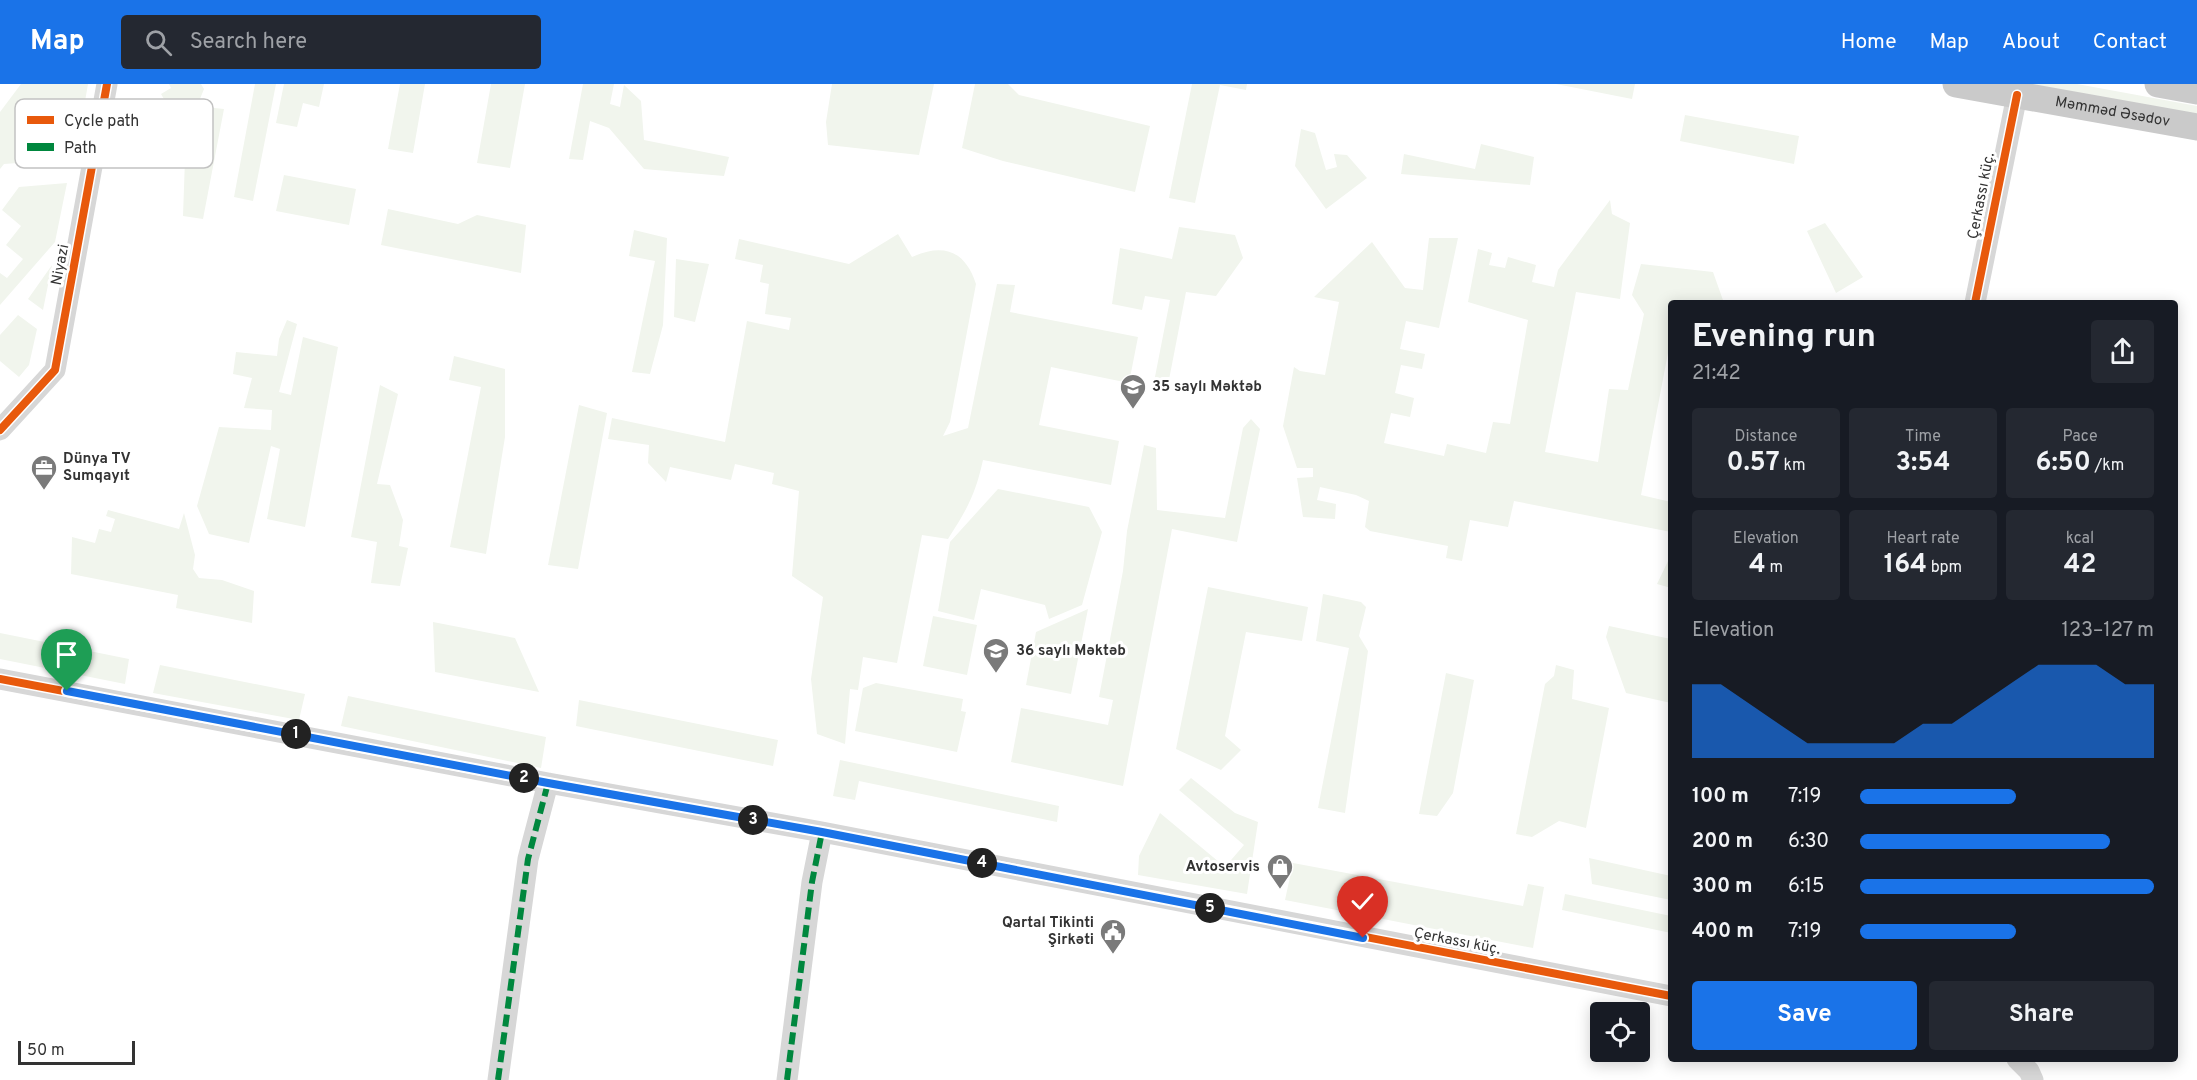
<!DOCTYPE html>
<meta charset="utf-8">
<style>
body{margin:0;font-family:Overpass,sans-serif;background:#242831;color:#f1f3f6;height:100vh;display:flex;flex-direction:column;font-size:22px;white-space:nowrap}
*{box-sizing:border-box;margin:0}
p{font-size:20px;color:#9ea1a6}
.icon{flex:none;width:33px;height:33px;fill:none;stroke:currentColor;stroke-width:2;stroke-linecap:round;stroke-linejoin:round}
.map{position:relative;flex:1;overflow:hidden}
.side{position:absolute;left:1668px;top:216px;width:510px;height:762px;display:flex;flex-direction:column;background:#171b24;border-radius:6px;box-shadow:0 3px 15px #0003}
.side>*{flex:none}
.tools{position:absolute;left:1590px;top:918px;display:grid;gap:12px}
.tools a{display:grid;place-items:center;width:60px;height:60px;border-radius:6px;background:#171b24;box-shadow:0 3px 15px #0003;font-size:30px}
.scale{position:absolute;left:18px;bottom:15px;width:117px;box-sizing:border-box;padding-left:6px;border:3px solid #333;border-top:0;font-size:16px;line-height:21px;white-space:nowrap;color:#333;-webkit-text-stroke:4px #fff;paint-order:stroke}
.pin{position:absolute;display:grid;place-items:center;width:51px;height:51px;color:#fff;margin:-62px -26px;border-radius:50% 50% 50% 0;rotate:-45deg;box-shadow:0 0 6px #0007}
.pin .icon{rotate:45deg}
.km{position:absolute;width:30px;height:30px;margin:-15px;border-radius:50%;background:#222;color:#fff;font-size:16px;line-height:30px;text-align:center}
.round{display:grid;place-items:center;flex:none;width:63px;height:63px;border-radius:6px;background:#242831}
.overview{display:flex;align-items:center;justify-content:space-between;height:102px;padding:0 24px}
h1{font-size:33px;font-weight:700;line-height:45px}
.stats{display:grid;grid-template-columns:repeat(3,1fr);gap:9px;height:102px;padding:6px 24px}
.stats div{display:grid;align-content:center;border-radius:6px;background:#242831;text-align:center}
.stats b{font-size:26px;font-weight:700}
.stats small{font-size:16px;font-weight:400}
.stats p{font-size:16px}
.chart{height:168px;padding:12px 24px}
.chart p{display:flex;justify-content:space-between}
.chart svg{width:100%;height:108px;margin-top:6px;fill:#1a73e8;opacity:.7}
.primary-button{display:flex;gap:12px;margin-top:auto;padding:12px 24px}
.primary-button a{flex:1;height:69px;border-radius:6px;background:#1a73e8;color:#fff;font-size:24px;font-weight:700;line-height:69px;text-align:center}
.primary-button a+a{background:#242831;color:#f1f3f6}
ul{padding:0 24px;list-style:none;font-size:20px}
li{display:grid;grid-template-columns:96px 72px 1fr;align-items:center;height:45px}
li i{height:15px;border-radius:8px;background:#1a73e8}
header{display:flex;align-items:center;gap:36px;box-sizing:border-box;height:84px;padding:0 30px;background:#1a73e8;color:#fff}
header strong{font-size:28px}
nav{display:flex;gap:33px;margin-inline-start:auto;font-size:21px}
.search{width:420px;height:54px;background:#242831;display:flex;align-items:center;gap:15px;box-sizing:border-box;padding:0 21px;border-radius:6px;color:#9ea1a6;font-size:22px}
.map>svg:first-child{display:block}
</style>
<header>
<strong>Map</strong>
<div class="search"><svg class="icon" aria-label="search" viewBox="0 0 24 24"><circle cx="10" cy="10" r="6"/><path d="M15 15l6 6"/></svg>Search here</div>
<nav><a>Home</a><a>Map</a><a>About</a><a>Contact</a></nav>
</header>
<div class="map">
<svg width="2197" height="996" viewBox="0 0 2197 996">
<rect width="100%" height="100%" fill="#fff"/>
<path fill="#f1f5ed" d="M21,0h67l-13,75 -71,5 -4,5v-57z
M169,0h32l3,5 -26,64 -29,-6 3,-9 13,-8 -10,-17 13,-7 -7,-12 10,-6z
M255,0h21l-23,117 -19,-4z
M284,0h40l-5,23 -16,-4 -6,24 -21,-4z
M400,0h25l-12,69 -25,-4z
M491,0h34l-15,84 -33,-5z
M583,0h31l-4,20 10,3 4,-22 17,16 3,39 85,17 -5,19 -80,-7 -35,-41 -19,-7 -7,39 -14,-1z
M832,0h102l-15,71 -91,-10 -2,-23z
M975,0h33l11,11 131,31 -15,66 -132,-31 -41,-13z
M1192,0h55l-1,6 -26,-5 -25,118 -26,-5z
M1556,0h79l-3,15z
M2026,0h51l120,22v9z
M205,23l19,2 -21,110 -20,-3 2,-57z
M1685,31l114,21 -5,28 -114,-23z
M1301,45l14,4 11,37 11,-3 -3,-13 13,1 20,23 -41,31 -31,-43z
M1481,60l53,13 -4,28 -129,-11 3,-20 71,15z
M284,91l72,14 -7,36 -73,-14z
M67,99l-12,59 -55,63v-32l7,5 16,-19 -17,-14 15,-19 -19,-16 17,-23z
M1610,116l2,14 18,9 -10,76 -44,-7 -31,160 53,10 11,-73 19,1 16,-76 -12,-19 9,-31 72,8 11,31h-53v34l-30,158 30,7v30l-157,-31 -6,26 -38,-7 -8,41 -16,-3 2,-12 -78,-15 -5,-4 4,-26 -13,-6 -36,-8 -3,13 19,4 -1,15 -32,-2 -6,-39 16,-1v-9h-16l-14,-42 11,-59 6,4 25,4 14,-73 -25,-5 58,-55 33,46 18,2 6,-52h29l-19,90 -33,-7 -6,28 25,5 -3,15 -21,-4 -6,28 19,5 -4,19 -19,-4 -7,30 60,13 3,-12 39,9 7,-31 17,2 18,-104 -60,-18 10,-53 14,4 -3,12 16,3 3,-11 28,8 -4,17 22,5 4,-17z
M388,125l70,15 19,-9 49,10 -5,48 -140,-28z
M1825,139l38,54 -27,16 -29,-62z
M1179,143l56,8 8,23 -27,38 -30,-4 -19,98 -14,-3 17,-87 -25,-4 -3,14 -30,-6 8,-56 52,11z
M634,146l33,8 -4,87 -13,49 -18,-2 23,-111 -26,-5z
M898,150l14,23c31,-14 53,-7 64,27l-26,138 -7,14 25,-8 29,-144 18,1 -5,27 128,25 -9,46 -78,-16 -12,58 80,16 -8,44 -128,-25c-8,36 -16,49 -35,79l-26,-4 -25,128 -34,-6 -5,33 -8,-1 -5,55 -28,-10 -6,-55 12,-82 -31,-21 7,-85 -27,-7 2,-11 -39,-9 -4,16 -61,-13 -4,15 -18,-19 1,-18 -41,-6 4,-21 113,24 22,-121 42,9 2,-12 -26,-4 4,-30 -9,-2 3,-17 -28,-6 4,-20 110,25z
M676,175l33,5 -14,58 -21,-5z
M52,181l-9,45 -15,-11z
M18,231l19,14 -8,36 -10,12 -19,-16v-26z
M287,236l10,4 -18,68 12,3 12,-58 35,10 -33,180 -38,-8 13,-70 -9,-3 -22,97 -40,-9 -12,-28 22,-79 52,3 1,-20 -28,-2 8,-30 -19,-4 3,-22 41,4 2,-17z
M454,272l51,13v68l-19,117 -36,-7 31,-160 -32,-7z
M380,301l18,9 -21,90 13,1 13,35 -4,26 9,2 -8,38 -29,-3 6,-41 -26,-5z
M579,321l28,8 -29,156 -30,-4z
M1251,335l9,10 -23,113 -65,-13 -49,257 -112,-24 10,-54 87,17 5,-25 -14,-3 24,-126 4,-40 17,-86 12,3 1,62 68,8 18,-90z
M998,405l91,18 13,25 -20,73 -33,14 -4,-14 -64,-16 -7,31 -36,-9 12,-69z
M108,426l71,19 5,-16 11,42 -2,14 6,9 23,2 32,11 -2,32 -76,-15 2,-13 -107,-21 1,-37 23,6 4,-14 12,3 4,-13 -9,-3z
M1671,465v39l-14,-4 12,-25z
M1208,503l100,20 -6,34 -56,-9 -21,104 16,14 -20,20 -45,-21z
M1323,510l38,8 5,5 -7,29 9,15 -23,162 -27,-5 31,-160 -33,-7z
M1088,525l-17,85 -45,-9 10,-53z
M933,532l44,9 -10,50 -44,-9z
M433,538l82,16 24,54 -104,-20z
M1609,542l62,13v64l-45,-10 -20,-56z
M0,549l129,26 -4,25 -125,-25z
M160,581l145,29 -6,26 -146,-27z
M1556,581l18,5 -2,29 37,9 -23,120 -27,-7 -27,16 -16,-3 29,-150 9,-8z
M1446,589l28,7 -21,113 -16,23 -18,-2z
M876,599l87,16 -2,12 5,1 -9,40 -102,-21 8,-43z
M348,612l198,41 -5,31 -200,-42z
M579,616l199,40 -5,26 -197,-40z
M840,676l219,46 -2,16 -198,-41 -4,19 -22,-4z
M1191,694l44,35 23,9 -11,72 -109,-19 1,-19 21,-43 65,54 19,-22 -65,-55z
M1589,774l82,18v24l-79,-16z
M1293,779l230,43 5,-22 16,3 -11,61 -248,-48z
M1565,810l106,22v17l-109,-23z"/>
<g fill="none" stroke-linecap="round" stroke-linejoin="round">
<path stroke="#d7d7d7" stroke-width="21" d="M1975,219l42,-208
M0,346l55,-60 52,-286
M0,595l548,104 274,49 849,164
M2017,975l12,12 4,9
M498,996l30,-221 20,-76
M787,996l25,-198 10,-50"/>
<g stroke="#cacaca" stroke-width="27">
<path id="s1" d="M1956,0l241,43"/>
<path d="M2158,0l39,7"/>
</g>
<path stroke="#00873e" stroke-width="6" stroke-dasharray="12 6" stroke-linecap="butt" d="M498,996l30,-221 20,-76
M787,996l25,-198 10,-50"/>
<g stroke="#fff" stroke-width="11">
<path id="cycleway" d="M1975,219l42,-208
M0,346l55,-60 52,-286
M0,595l548,104 274,49 849,164"/>
</g>
<use href="#cycleway" stroke="#e8590c" stroke-width="8"/>
</g>
<g fill="none" stroke-linecap="round" stroke-linejoin="round">
<g stroke="#fff" stroke-width="12">
<path id="route" d="M67,607l481,92 274,49 541,106"/>
</g>
<use href="#route" stroke="#1a73e8" stroke-width="8"/>
</g>
<defs>
<g id="school-pin" transform="scale(1.35)"><path d="M0 17L-7.5 6A9.5 9.5 0 1 1 7.5 6Z" fill="#7a7a7a" stroke="#fff"/><path d="M0-5L7-2L0 1L-7-2ZM-4 1L0 2.5L4 1V4Q0 6-4 4Z" fill="#fff"/></g>
<g id="office-pin" transform="scale(1.35)"><path d="M0 17L-7.5 6A9.5 9.5 0 1 1 7.5 6Z" fill="#7a7a7a" stroke="#fff"/><path d="M-6-3h4V-5.5h4V-3h4V5H-6ZM-1-4.5V-3h2v-1.5ZM-6 0V1H6V0Z" fill="#fff"/></g>
<g id="shop-pin" transform="scale(1.35)"><path d="M0 17L-7.5 6A9.5 9.5 0 1 1 7.5 6Z" fill="#7a7a7a" stroke="#fff"/><path d="M-5-2.5h2.3a2.7 3.5 0 0 1 5.4 0H5L5.5 6h-11ZM-1.5-2.5h3a1.5 2.3 0 0 0-3 0Z" fill="#fff"/></g>
<g id="civic-pin" transform="scale(1.35)"><path d="M0 17L-7.5 6A9.5 9.5 0 1 1 7.5 6Z" fill="#7a7a7a" stroke="#fff"/><path d="M-.6-6.5H3V-4.5H.6V-3L4-1V1h2V6H-6V1h2V-1L-.6-3ZM-1.2 2.5V6h2.4V2.5Z" fill="#fff"/></g>
</defs>
<g fill-rule="evenodd">
<use href="#school-pin" x="1133" y="303"/>
<use href="#office-pin" x="44" y="384"/>
<use href="#school-pin" x="996" y="567"/>
<use href="#shop-pin" x="1280" y="783"/>
<use href="#civic-pin" x="1113" y="848"/>
</g>
<g text-anchor="middle" dominant-baseline="central" stroke-width="6" stroke-linejoin="round" paint-order="stroke">
<g font-size="15" fill="#333" stroke="#fff">
<text stroke="none"><textPath href="#s1" startOffset="159">Məmməd Əsədov</textPath></text>
<text transform="translate(1982 112) rotate(-79)">Çerkassı küç.</text>
<text transform="translate(61 181) rotate(-79)">Niyazi</text>
<text transform="translate(1457 858) rotate(11)">Çerkassı küç.</text>
</g>
<g font-size="15" font-weight="bold" fill="#333" stroke="#fff" text-anchor="start">
<text x="1152" y="303">35 saylı Məktəb</text>
<text x="63" y="375">Dünya TV<tspan x="63" dy="17">Sumqayıt</tspan></text>
<text x="1016" y="567">36 saylı Məktəb</text>
<text x="1260" y="783" text-anchor="end">Avtoservis</text>
<text x="1094" y="839" text-anchor="end">Qartal Tikinti<tspan x="1094" dy="17">Şirkәti</tspan></text>
</g>
</g>
<rect x="15" y="15" width="198" height="69" rx="9" fill="#fff" stroke="#c2c2c2" stroke-width="1.5"/>
<rect x="27" y="32" width="27" height="8" fill="#e8590c"/>
<rect x="27" y="59" width="27" height="8" fill="#00873e"/>
<g font-size="16" fill="#333">
<text x="64" y="42">Cycle path</text>
<text x="64" y="69">Path</text>
</g>
</svg>
<div class="tools">
<a><svg class="icon" aria-label="locate" viewBox="0 0 24 24"><circle cx="12" cy="12" r="6"/><path d="M12 2v4M12 18v4M2 12h4M18 12h4"/></svg></a>
</div>
<div class="scale">50 m</div>
<div class="pin" style="left:67px;top:607px;background:#1e9e55"><svg class="icon" aria-label="arrive" viewBox="0 0 24 24"><path d="M6 21V4h12l-3 4 3 4H6"/></svg></div>
<div class="pin" style="left:1363px;top:854px;background:#d93025"><svg class="icon" aria-label="check" viewBox="0 0 24 24"><path d="M5 12l5 5 9-10"/></svg></div>
<b class="km" style="left:296px;top:650px">1</b>
<b class="km" style="left:524px;top:694px">2</b>
<b class="km" style="left:753px;top:736px">3</b>
<b class="km" style="left:982px;top:779px">4</b>
<b class="km" style="left:1210px;top:824px">5</b>
<section class="side">
<div class="overview"><div><h1>Evening run</h1><p>21:42</p></div><a class="round"><svg class="icon" aria-label="share" viewBox="0 0 24 24"><path d="M12 15V3M7 8l5-5 5 5M5 13v7h14v-7"/></svg></a></div>
<div class="stats">
<div><p>Distance</p><b>0.57<small> km</small></b></div>
<div><p>Time</p><b>3:54</b></div>
<div><p>Pace</p><b>6:50<small> /km</small></b></div>
</div>
<div class="stats">
<div><p>Elevation</p><b>4<small> m</small></b></div>
<div><p>Heart rate</p><b>164<small> bpm</small></b></div>
<div><p>kcal</p><b>42</b></div>
</div>
<div class="chart"><p><span>Elevation</span>123–127 m</p>
<svg viewBox="0 0 160 44" preserveAspectRatio="none"><path d="M0 44V14L10 14L20 22L30 30L40 38L50 38L60 38L70 38L80 30L90 30L100 22L110 14L120 6L130 6L140 6L150 14L160 14V44z"/></svg>
</div>
<ul>
<li><b>100 m</b>7:19<i style="width:53%"></i></li>
<li><b>200 m</b>6:30<i style="width:85%"></i></li>
<li><b>300 m</b>6:15<i style="width:100%"></i></li>
<li><b>400 m</b>7:19<i style="width:53%"></i></li>
</ul>
<div class="primary-button"><a>Save</a><a>Share</a></div>
</section>
</div>
